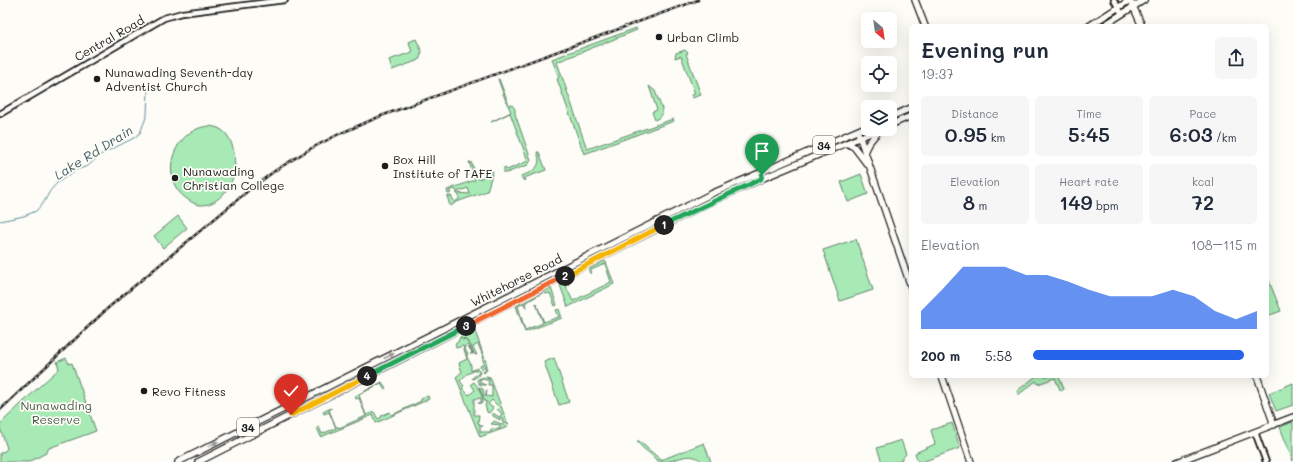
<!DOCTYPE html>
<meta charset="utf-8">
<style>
body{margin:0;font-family:Mali,sans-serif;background:#f6f6f7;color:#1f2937;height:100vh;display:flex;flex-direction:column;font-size:15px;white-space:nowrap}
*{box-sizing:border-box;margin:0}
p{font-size:13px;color:#747a83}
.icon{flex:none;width:22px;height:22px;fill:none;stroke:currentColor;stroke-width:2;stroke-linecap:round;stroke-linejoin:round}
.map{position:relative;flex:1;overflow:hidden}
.side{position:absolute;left:909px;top:24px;width:360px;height:354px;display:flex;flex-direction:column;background:#fff;border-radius:6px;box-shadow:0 4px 16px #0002}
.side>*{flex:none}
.needle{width:26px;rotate:151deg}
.controls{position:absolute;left:861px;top:12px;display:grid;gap:8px}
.controls a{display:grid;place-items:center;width:36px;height:36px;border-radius:6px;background:#fff;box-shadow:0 4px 16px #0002;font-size:20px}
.pin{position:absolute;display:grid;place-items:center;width:34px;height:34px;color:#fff;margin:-41px -17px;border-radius:50% 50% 50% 0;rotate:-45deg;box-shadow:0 0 4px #0007}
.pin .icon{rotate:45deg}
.km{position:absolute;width:20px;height:20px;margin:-10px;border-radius:50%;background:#222;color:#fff;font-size:11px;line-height:20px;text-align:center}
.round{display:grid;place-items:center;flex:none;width:42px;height:42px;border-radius:6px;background:#f6f6f7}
.headline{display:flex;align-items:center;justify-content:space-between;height:68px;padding:0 12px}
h1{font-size:22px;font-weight:600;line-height:30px}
.figures{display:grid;grid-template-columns:repeat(3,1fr);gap:6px;height:68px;padding:4px 12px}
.figures div{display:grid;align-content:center;border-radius:6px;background:#f6f6f7;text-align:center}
.figures b{font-size:20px;font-weight:600}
.figures small{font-size:11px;font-weight:400}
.figures p{font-size:11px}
.chart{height:112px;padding:8px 12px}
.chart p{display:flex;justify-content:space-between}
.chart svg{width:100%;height:72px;margin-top:4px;fill:#2563eb;opacity:.7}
ul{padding:0 12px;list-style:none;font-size:13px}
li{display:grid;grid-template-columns:64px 48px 1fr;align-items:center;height:30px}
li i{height:10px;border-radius:5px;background:#2563eb}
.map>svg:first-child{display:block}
</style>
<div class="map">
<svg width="1293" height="462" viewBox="0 0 1293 462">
<rect width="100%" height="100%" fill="#fdfcf7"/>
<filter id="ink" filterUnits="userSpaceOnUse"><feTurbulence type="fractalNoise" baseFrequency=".025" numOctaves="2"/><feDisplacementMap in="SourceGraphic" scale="8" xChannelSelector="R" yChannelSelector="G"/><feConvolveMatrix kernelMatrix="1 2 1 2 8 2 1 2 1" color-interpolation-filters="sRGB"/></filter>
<g filter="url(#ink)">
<path fill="#a7eab5" stroke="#628368" d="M636,28l1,2 -80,32 30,87 86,-30 1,2 -90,33 -27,-75 2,-1 -7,-19z
M416,39l6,13 -3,8 -27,10 -3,-10 23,-8 -3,-10z
M685,50l3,3 -2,1 15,41 -9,3 -1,-3 4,-1 -14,-38 -6,2 1,-5z
M498,79h1l10,26h3l3,4v5l16,46 -3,5 -22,8h-2v-6l3,3 21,-9 -18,-48 -19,9 20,-10 -6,-13z
M649,86l6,5 7,18v6l-2,2 -5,3 -3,-8 5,-2z
M208,126c3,0 7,1 10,2 17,7 20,36 14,52 -6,16 -25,33 -42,21 -8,-5 -15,-12 -17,-21 -7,-25 10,-51 35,-54z
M537,152h2l7,18 -22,8 1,3 -2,-1 -2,-4c12,-4 22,-9 16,-24z
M469,162h2l7,17 12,-4 -1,-3 4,-1 -6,20 -33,12v1l-4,2 -3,-10h4l4,6 4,-3v-4l-3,-2 14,1 -2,-6 -11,4 -2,-3 -6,2 2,2 -3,1 -1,-4 28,-10z
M861,174l7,20 -20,8 -7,-20z
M178,216l9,12 -24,20 -9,-12z
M856,239l17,51 -33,11 -17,-51z
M604,261l2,1 8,22 -46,23 -8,-22 1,-2 5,-3 3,5 -3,2 7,14 38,-19 -6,-18 -14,6v4l-2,-2v-3z
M1267,276l14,35 -14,5z
M551,288l6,17 -2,1 -5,-13 -4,1 -2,-2 -19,11 1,5 -2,-5 -6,3 7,24 18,-7 -7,-20 8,19 15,-5 -3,-7 3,-1 3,9 -37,14 -9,-26z
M474,328l13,37h-2l2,5 -3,3 -1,-1 3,-4 -1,-2 -4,3 -1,-3 4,-2 -2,-8h1l-5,-12 -5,3 4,8 -3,-1 -4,-10 -6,-6 -2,2 3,-1c4,5 6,9 8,15h-3l2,-2 -5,-7 -3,2 4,8h-2l5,10v6l6,-3 3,4 -2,4 -5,3 -1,-1 7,-5 -3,-3 -9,4 -7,7 4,5 -2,2 7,7 6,-5 -4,-6 3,-2c3,3 9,14 9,19l-1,2h-4h3v-5l-7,1v16h5l-1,8h1l1,3h3l-3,1v5h11v-3h9v-4l-9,-1 3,-3 14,6 -28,10 -24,-60 6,-5 -3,-9 8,-4 -4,-13 -7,2 -1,-4 3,-2 2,-5 2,2 -2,-2z
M66,358l3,6 3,-1 24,68 -47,17 -3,5 -17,9h-29v-9l5,-2 2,-3 -7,-20v-4l41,-39 18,-16 -2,-7z
M554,358l15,44 -10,3 -15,-43z
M486,376l4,1 17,45 2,2 -6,-1 -1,-4 -2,-1v2l-7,-4 -1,-2 1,-1 6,4 3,-3 -5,-5 2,-2 -7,-7 -4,4 5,4 -4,5 -2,-1 -2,-7 2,-3h-2l-6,-15 4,2 1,7h2v-5l1,-1 -1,6 6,1v-12h-4l1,-5h-4v-1h-5v4l6,2h-6l-3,-4 1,-2 6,-2 7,2z
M1034,376h26l-1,1 5,12 -3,2 -1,-1 -5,-12 -17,6 -2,-3 -18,14 -1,-4 18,-14z
M382,382l4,6 -2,1 -3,-6 -22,12 7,20 8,-3 4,7 4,-2 -1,-1 9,-4 2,3 29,-14v-2l7,-3 1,3 -53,24 -3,-8 -52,22 -4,-9 2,-1 3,7 14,-6 -7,-16 -5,2 -1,-2 8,-4v1l-2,1 7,17h3v1l27,-12 -7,-18 -3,1 -1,-3z
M1293,383v22l-17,6 -7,-18z
M1293,422v39l-13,-34z
M952,423l8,25 -38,14h-4l-3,-9 20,-9 -4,-14z
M901,440l5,14 -7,8h-17l-5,-14z
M637,441h2l22,19 43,-17 7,19h-9c-12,-13 -25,0 -41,0 -5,-1 -9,-7 -13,-10 -4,-3 -8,-6 -11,-11z"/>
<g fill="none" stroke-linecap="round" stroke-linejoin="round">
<path stroke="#609097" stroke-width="1" d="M0,221l24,-5 12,-5 8,-9 6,-11 7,-8 19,-13 12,-4 12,-11 34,-17 6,-5 7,-18 1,-25"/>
<g stroke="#1c1c1c" stroke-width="8">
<path id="minor" d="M1114,0l8,14
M0,114l164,-96 18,-5 103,-13
M1255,432l11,30"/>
</g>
<g stroke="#1c1c1c" stroke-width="8">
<path id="major" d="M915,0l10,26
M1132,4l10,22
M1089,26l41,-26
M1103,26l41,-26
M890,117l21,-9
M890,125l21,-9
M859,135l52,152
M847,143l7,4 13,17
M865,150l3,-6 12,-15
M942,376l29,86
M1257,376l17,49
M178,462l533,-268 157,-68
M198,462l227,-115 63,-33 222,-112 51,-23 119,-50
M1177,462l116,-45"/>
</g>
<use href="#minor" stroke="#fdfcf7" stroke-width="4.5"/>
<use href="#major" stroke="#fdfcf7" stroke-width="5.5"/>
<g stroke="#1c1c1c" stroke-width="2.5">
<path id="rail" d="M0,410l108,-102 141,-118 27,-20 34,-21 29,-15 42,-18 317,-116"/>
</g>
<use href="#rail" stroke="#fdfcf7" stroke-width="1" stroke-dasharray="3" stroke-linecap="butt"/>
</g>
<defs><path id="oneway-solid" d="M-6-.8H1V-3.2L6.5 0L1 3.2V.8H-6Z"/></defs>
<g fill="#989794">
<use href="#oneway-solid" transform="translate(389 356) rotate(-27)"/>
<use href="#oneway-solid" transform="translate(213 444) rotate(-27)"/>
</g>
</g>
<g fill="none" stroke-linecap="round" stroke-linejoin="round" filter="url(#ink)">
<g stroke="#fff" stroke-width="8">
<path id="split-1" d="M664,225l97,-46 1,-4"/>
</g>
<g stroke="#fff" stroke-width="8">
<path id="split-2" d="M565,276l99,-51"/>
</g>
<g stroke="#fff" stroke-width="8">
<path id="split-3" d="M466,326l99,-50"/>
</g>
<g stroke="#fff" stroke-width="8">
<path id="split-4" d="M367,376l99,-50"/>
</g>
<g stroke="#fff" stroke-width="8">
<path id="split-5" d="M291,415l76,-39"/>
</g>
<use href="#split-1" stroke="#22a559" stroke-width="5"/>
<use href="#split-2" stroke="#f5b400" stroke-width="5"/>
<use href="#split-3" stroke="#f0652b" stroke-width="5"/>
<use href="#split-4" stroke="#22a559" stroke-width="5"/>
<use href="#split-5" stroke="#f5b400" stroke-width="5"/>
</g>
<g fill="#1c1c1c" stroke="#fdfcf7" stroke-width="1.5">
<circle cx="659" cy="37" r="4"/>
<circle cx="97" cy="79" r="4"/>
<circle cx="385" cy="166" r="4"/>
<circle cx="175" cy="178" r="4"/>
<circle cx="144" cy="391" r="4"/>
</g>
<g text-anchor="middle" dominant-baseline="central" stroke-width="3.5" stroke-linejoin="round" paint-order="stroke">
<g fill="#fdfcf7" stroke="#605f5e" stroke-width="1">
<rect x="813" y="136" width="22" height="18" rx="3"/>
<rect x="237" y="418" width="22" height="18" rx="3"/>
</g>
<g font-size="11" font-weight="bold" fill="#1c1c1c">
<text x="824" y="145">34</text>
<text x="248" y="427">34</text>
</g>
<g font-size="12" fill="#1c1c1c" stroke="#fdfcf7" text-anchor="start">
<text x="667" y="37">Urban Climb</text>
<text x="105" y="72">Nunawading Seventh-day<tspan x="105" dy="14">Adventist Church</tspan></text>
<text x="393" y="159">Box Hill<tspan x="393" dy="14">Institute of TAFE</tspan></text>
<text x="183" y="171">Nunawading<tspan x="183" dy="14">Christian College</tspan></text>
<text x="152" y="391">Revo Fitness</text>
</g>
<g font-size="12" fill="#1c1c1c" stroke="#fdfcf7">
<text transform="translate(109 38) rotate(-30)">Central Road</text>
<text transform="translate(516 280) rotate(-27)">Whitehorse Road</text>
</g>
<g font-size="12" fill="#465a4a" stroke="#fdfcf7">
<text x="56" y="405">Nunawading<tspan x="56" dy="14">Reserve</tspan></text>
</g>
<g font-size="13" font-style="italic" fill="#446064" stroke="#fdfcf7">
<text transform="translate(93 152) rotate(-32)">Lake Rd Drain</text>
</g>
</g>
</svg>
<div class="controls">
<a><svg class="needle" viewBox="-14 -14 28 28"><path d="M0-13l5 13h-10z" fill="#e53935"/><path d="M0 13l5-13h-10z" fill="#747a83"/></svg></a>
<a><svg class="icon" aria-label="locate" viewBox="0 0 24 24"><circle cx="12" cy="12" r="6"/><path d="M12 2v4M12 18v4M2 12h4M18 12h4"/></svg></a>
<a><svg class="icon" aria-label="layers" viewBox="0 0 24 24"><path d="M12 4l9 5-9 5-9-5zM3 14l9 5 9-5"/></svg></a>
</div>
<div class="pin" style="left:762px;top:175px;background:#1e9e55"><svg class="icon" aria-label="arrive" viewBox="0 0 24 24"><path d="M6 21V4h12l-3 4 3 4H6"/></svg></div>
<div class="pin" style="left:291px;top:415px;background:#d93025"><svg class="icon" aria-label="check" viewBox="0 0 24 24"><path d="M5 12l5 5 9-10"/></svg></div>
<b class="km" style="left:664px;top:225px">1</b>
<b class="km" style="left:565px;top:276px">2</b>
<b class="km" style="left:466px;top:326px">3</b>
<b class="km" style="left:367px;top:376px">4</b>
<section class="side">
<div class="headline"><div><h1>Evening run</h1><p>19:37</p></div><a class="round"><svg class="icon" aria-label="share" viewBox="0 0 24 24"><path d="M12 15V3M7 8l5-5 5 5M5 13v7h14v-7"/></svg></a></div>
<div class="figures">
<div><p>Distance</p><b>0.95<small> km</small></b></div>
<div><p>Time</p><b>5:45</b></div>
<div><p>Pace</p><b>6:03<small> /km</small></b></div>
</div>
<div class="figures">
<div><p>Elevation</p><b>8<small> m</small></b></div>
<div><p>Heart rate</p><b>149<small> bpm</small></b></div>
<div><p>kcal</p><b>72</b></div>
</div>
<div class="chart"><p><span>Elevation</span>108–115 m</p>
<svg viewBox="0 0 160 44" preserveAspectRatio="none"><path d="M0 44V33L10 20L20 6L30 6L40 6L50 11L60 11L70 15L80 20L90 24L100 24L110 24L120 20L130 24L140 33L150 38L160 33V44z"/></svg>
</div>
<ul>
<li><b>200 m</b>5:58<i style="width:94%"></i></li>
</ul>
</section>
</div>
